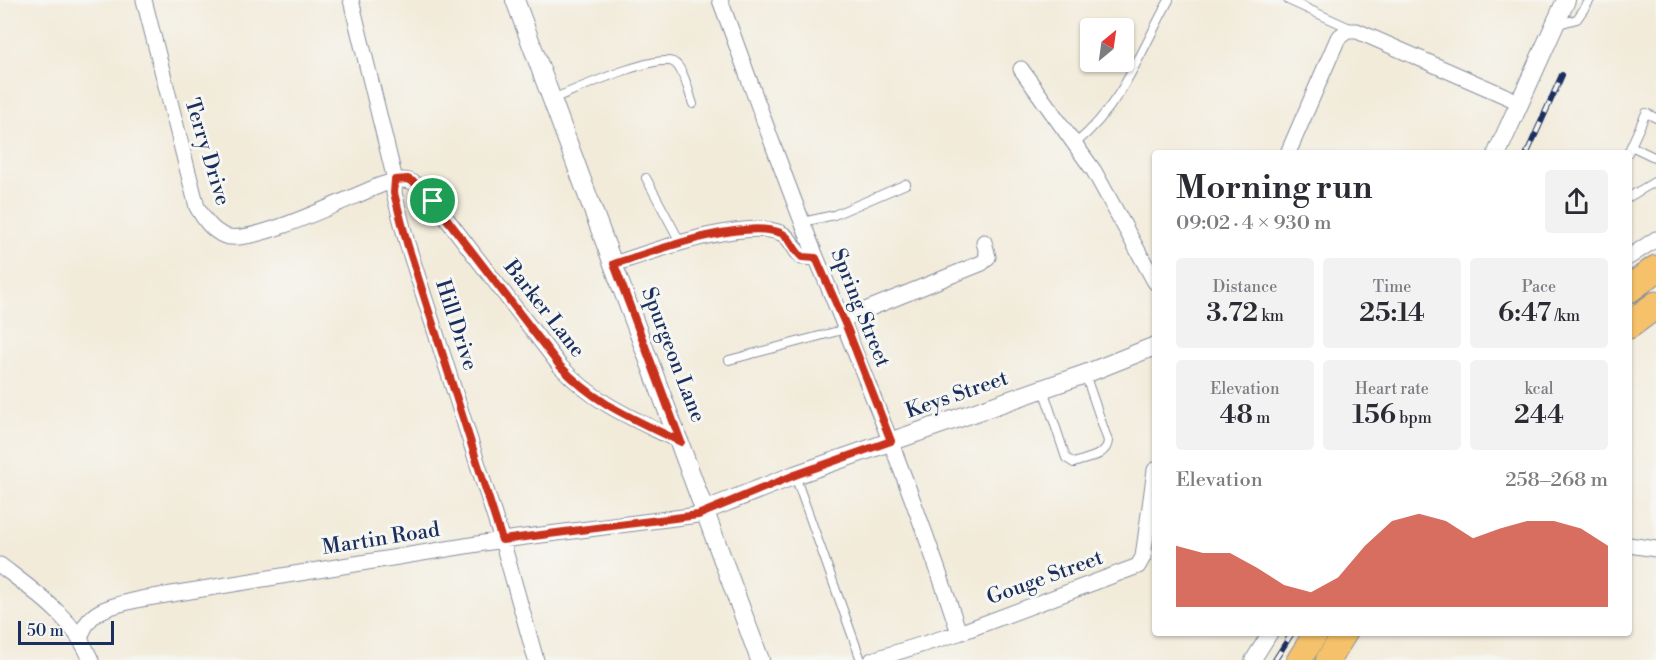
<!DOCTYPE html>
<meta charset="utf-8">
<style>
body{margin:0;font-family:"Libre Bodoni",serif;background:#f2f2f3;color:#2b2b33;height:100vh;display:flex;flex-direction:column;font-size:22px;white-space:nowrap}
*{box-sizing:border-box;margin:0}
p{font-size:20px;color:#7c7c81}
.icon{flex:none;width:33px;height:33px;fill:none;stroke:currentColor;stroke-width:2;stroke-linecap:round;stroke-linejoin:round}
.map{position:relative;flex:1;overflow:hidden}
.side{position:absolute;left:1152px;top:150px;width:480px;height:486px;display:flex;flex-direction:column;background:#fff;border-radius:6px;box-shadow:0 2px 4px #0004}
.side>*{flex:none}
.needle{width:39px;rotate:29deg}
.controls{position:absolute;left:1080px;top:18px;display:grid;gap:12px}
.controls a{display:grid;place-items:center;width:54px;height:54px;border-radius:6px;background:#fff;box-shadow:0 2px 4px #0004;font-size:30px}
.scale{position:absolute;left:18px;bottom:15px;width:96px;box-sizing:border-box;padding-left:6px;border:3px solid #1b2f5e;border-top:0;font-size:16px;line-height:21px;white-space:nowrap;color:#1b2f5e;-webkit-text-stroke:4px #f6f6f2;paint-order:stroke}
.pin{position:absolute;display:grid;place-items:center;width:51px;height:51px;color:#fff;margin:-26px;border:3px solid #fff;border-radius:50%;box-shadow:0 2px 6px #0007}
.round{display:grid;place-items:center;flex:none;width:63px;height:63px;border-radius:6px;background:#f2f2f3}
.head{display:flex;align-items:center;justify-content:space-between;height:102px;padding:0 24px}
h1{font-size:33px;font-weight:600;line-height:45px}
.stats{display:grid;grid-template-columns:repeat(3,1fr);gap:9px;height:102px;padding:6px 24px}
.stats div{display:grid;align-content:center;border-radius:6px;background:#f2f2f3;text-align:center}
.stats b{font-size:26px;font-weight:600}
.stats small{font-size:16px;font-weight:400}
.stats p{font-size:16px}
.chart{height:168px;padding:12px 24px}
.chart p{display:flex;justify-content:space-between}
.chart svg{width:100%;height:108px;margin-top:6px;fill:#c8321e;opacity:.7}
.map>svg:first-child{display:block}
</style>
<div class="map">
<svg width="1656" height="660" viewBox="0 0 1656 660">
<rect width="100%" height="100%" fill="#f6f6f2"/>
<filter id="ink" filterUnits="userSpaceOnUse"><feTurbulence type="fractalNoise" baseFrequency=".0167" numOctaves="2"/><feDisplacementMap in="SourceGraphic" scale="12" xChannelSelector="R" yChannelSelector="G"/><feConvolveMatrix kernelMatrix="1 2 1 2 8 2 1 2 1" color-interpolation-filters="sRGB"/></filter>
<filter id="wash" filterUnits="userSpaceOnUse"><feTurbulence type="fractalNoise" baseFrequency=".008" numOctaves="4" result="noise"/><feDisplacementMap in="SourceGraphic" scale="24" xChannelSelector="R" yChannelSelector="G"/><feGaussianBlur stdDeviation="1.35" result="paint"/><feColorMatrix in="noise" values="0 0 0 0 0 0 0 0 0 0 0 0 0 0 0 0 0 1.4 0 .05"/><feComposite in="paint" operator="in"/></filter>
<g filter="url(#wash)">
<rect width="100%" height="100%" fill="#f2ebda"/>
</g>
<g filter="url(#ink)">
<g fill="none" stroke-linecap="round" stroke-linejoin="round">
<g stroke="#868d9c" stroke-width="10">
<path id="service" d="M1288,0l64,29
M1555,25l22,-6 13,-19
M552,99c21,-8 102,-45 121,-37 11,5 16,32 20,42
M1076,143c46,-38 65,-92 93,-143
M1631,146l25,12
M1628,153l18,-40 10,5
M646,178l31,58v7
M1629,197l27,-16
M803,222l31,-7 72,-31
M729,360l117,-31
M1043,389l23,69 8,5c13,-5 33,-7 34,-22l-23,-67
M795,476l66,184"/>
</g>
<g stroke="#868d9c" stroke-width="17">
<path id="minor" d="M144,0l53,207c7,12 15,24 28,29 27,10 125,-39 156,-51 28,-10 33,-5 52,16l127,165c38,40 73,52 121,76
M351,0l44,180 -1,13 13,50 95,297 34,120
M720,0c32,86 62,174 97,259 51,124 101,247 142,374
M1021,69l73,102 61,111
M1288,153l50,-115 9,-7h10l162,71
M1629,257l27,-18
M614,264c40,-13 129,-46 167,-31 11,5 12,17 21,24l14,1
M843,319l139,-56 6,-6 -4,-15
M1629,545l27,4
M0,565c35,27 74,53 91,95
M80,640c7,-32 33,-34 61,-41l361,-59 196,-25 8,-5
M872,660l87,-27 179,-67 5,-9 12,-87
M1253,660l17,-27"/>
</g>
<g stroke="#868d9c" stroke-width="20">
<path id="tertiary" d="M515,0l245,660
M1497,153l69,-153
M706,510l89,-35 290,-101 70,-28"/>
</g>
<g stroke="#868d9c" stroke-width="26">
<path id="trunk" d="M1299,660l17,-27
M1328,660l17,-27"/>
</g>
<g stroke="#868d9c" stroke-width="29">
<path id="motorway" d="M1629,289l27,-20
M1629,325l27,-20"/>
</g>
<use href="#service" stroke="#fff" stroke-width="8"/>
<use href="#minor" stroke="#fff" stroke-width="15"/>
<use href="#tertiary" stroke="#fff" stroke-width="18"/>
<use href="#trunk" stroke="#f5c16b" stroke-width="24"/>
<use href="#motorway" stroke="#f5c16b" stroke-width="27"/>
<g stroke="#1b2f5e" stroke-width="6">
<path id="rail" d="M1527,153l35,-78
M1275,660l17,-27"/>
</g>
<use href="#rail" stroke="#f6f6f2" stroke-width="4" stroke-dasharray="11" stroke-linecap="butt"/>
</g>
</g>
<g fill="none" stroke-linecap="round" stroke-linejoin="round" filter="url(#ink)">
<g stroke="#fff" stroke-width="12">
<path id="route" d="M408,179l9,5 16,17 127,165c38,40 73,52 121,76l-67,-178c40,-13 129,-46 167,-31 11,5 12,17 21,24l14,1 31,70 44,113 -96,34 -97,40 -196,25 -95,-297 -13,-50 1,-13z"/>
</g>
<use href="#route" stroke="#c8321e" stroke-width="8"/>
</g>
<g text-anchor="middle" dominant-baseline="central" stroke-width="6" stroke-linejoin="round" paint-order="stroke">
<g font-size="21" fill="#1b2f5e" stroke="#f6f6f2">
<text transform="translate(207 152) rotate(73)">Terry Drive</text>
<text transform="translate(860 308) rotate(68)">Spring Street</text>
<text transform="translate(544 309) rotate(52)">Barker Lane</text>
<text transform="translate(456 325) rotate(72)">Hill Drive</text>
<text transform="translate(673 355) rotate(69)">Spurgeon Lane</text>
<text transform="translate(957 395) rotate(-19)">Keys Street</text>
<text transform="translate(381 539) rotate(-9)">Martin Road</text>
<text transform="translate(1045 578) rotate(-20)">Gouge Street</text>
</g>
</g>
</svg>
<div class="controls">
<a><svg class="needle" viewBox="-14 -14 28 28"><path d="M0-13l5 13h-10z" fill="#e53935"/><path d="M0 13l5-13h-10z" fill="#7c7c81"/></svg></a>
</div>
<div class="scale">50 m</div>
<div class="pin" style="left:433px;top:201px;background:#1e9e55"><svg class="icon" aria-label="arrive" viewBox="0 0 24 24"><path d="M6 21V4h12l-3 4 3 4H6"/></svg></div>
<section class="side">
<div class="head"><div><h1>Morning run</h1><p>09:02 · 4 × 930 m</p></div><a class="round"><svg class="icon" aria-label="share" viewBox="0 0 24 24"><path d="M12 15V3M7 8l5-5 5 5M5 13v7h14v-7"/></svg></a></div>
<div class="stats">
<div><p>Distance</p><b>3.72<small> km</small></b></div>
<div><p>Time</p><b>25:14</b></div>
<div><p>Pace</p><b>6:47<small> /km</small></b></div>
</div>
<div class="stats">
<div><p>Elevation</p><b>48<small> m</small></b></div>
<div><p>Heart rate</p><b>156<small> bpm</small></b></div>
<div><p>kcal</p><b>244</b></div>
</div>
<div class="chart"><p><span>Elevation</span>258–268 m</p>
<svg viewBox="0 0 160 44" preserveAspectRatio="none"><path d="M0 44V19L10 22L20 22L30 28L40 35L50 38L60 32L70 19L80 9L90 6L100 9L110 16L120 12L130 9L140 9L150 12L160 19V44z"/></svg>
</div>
</section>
</div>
